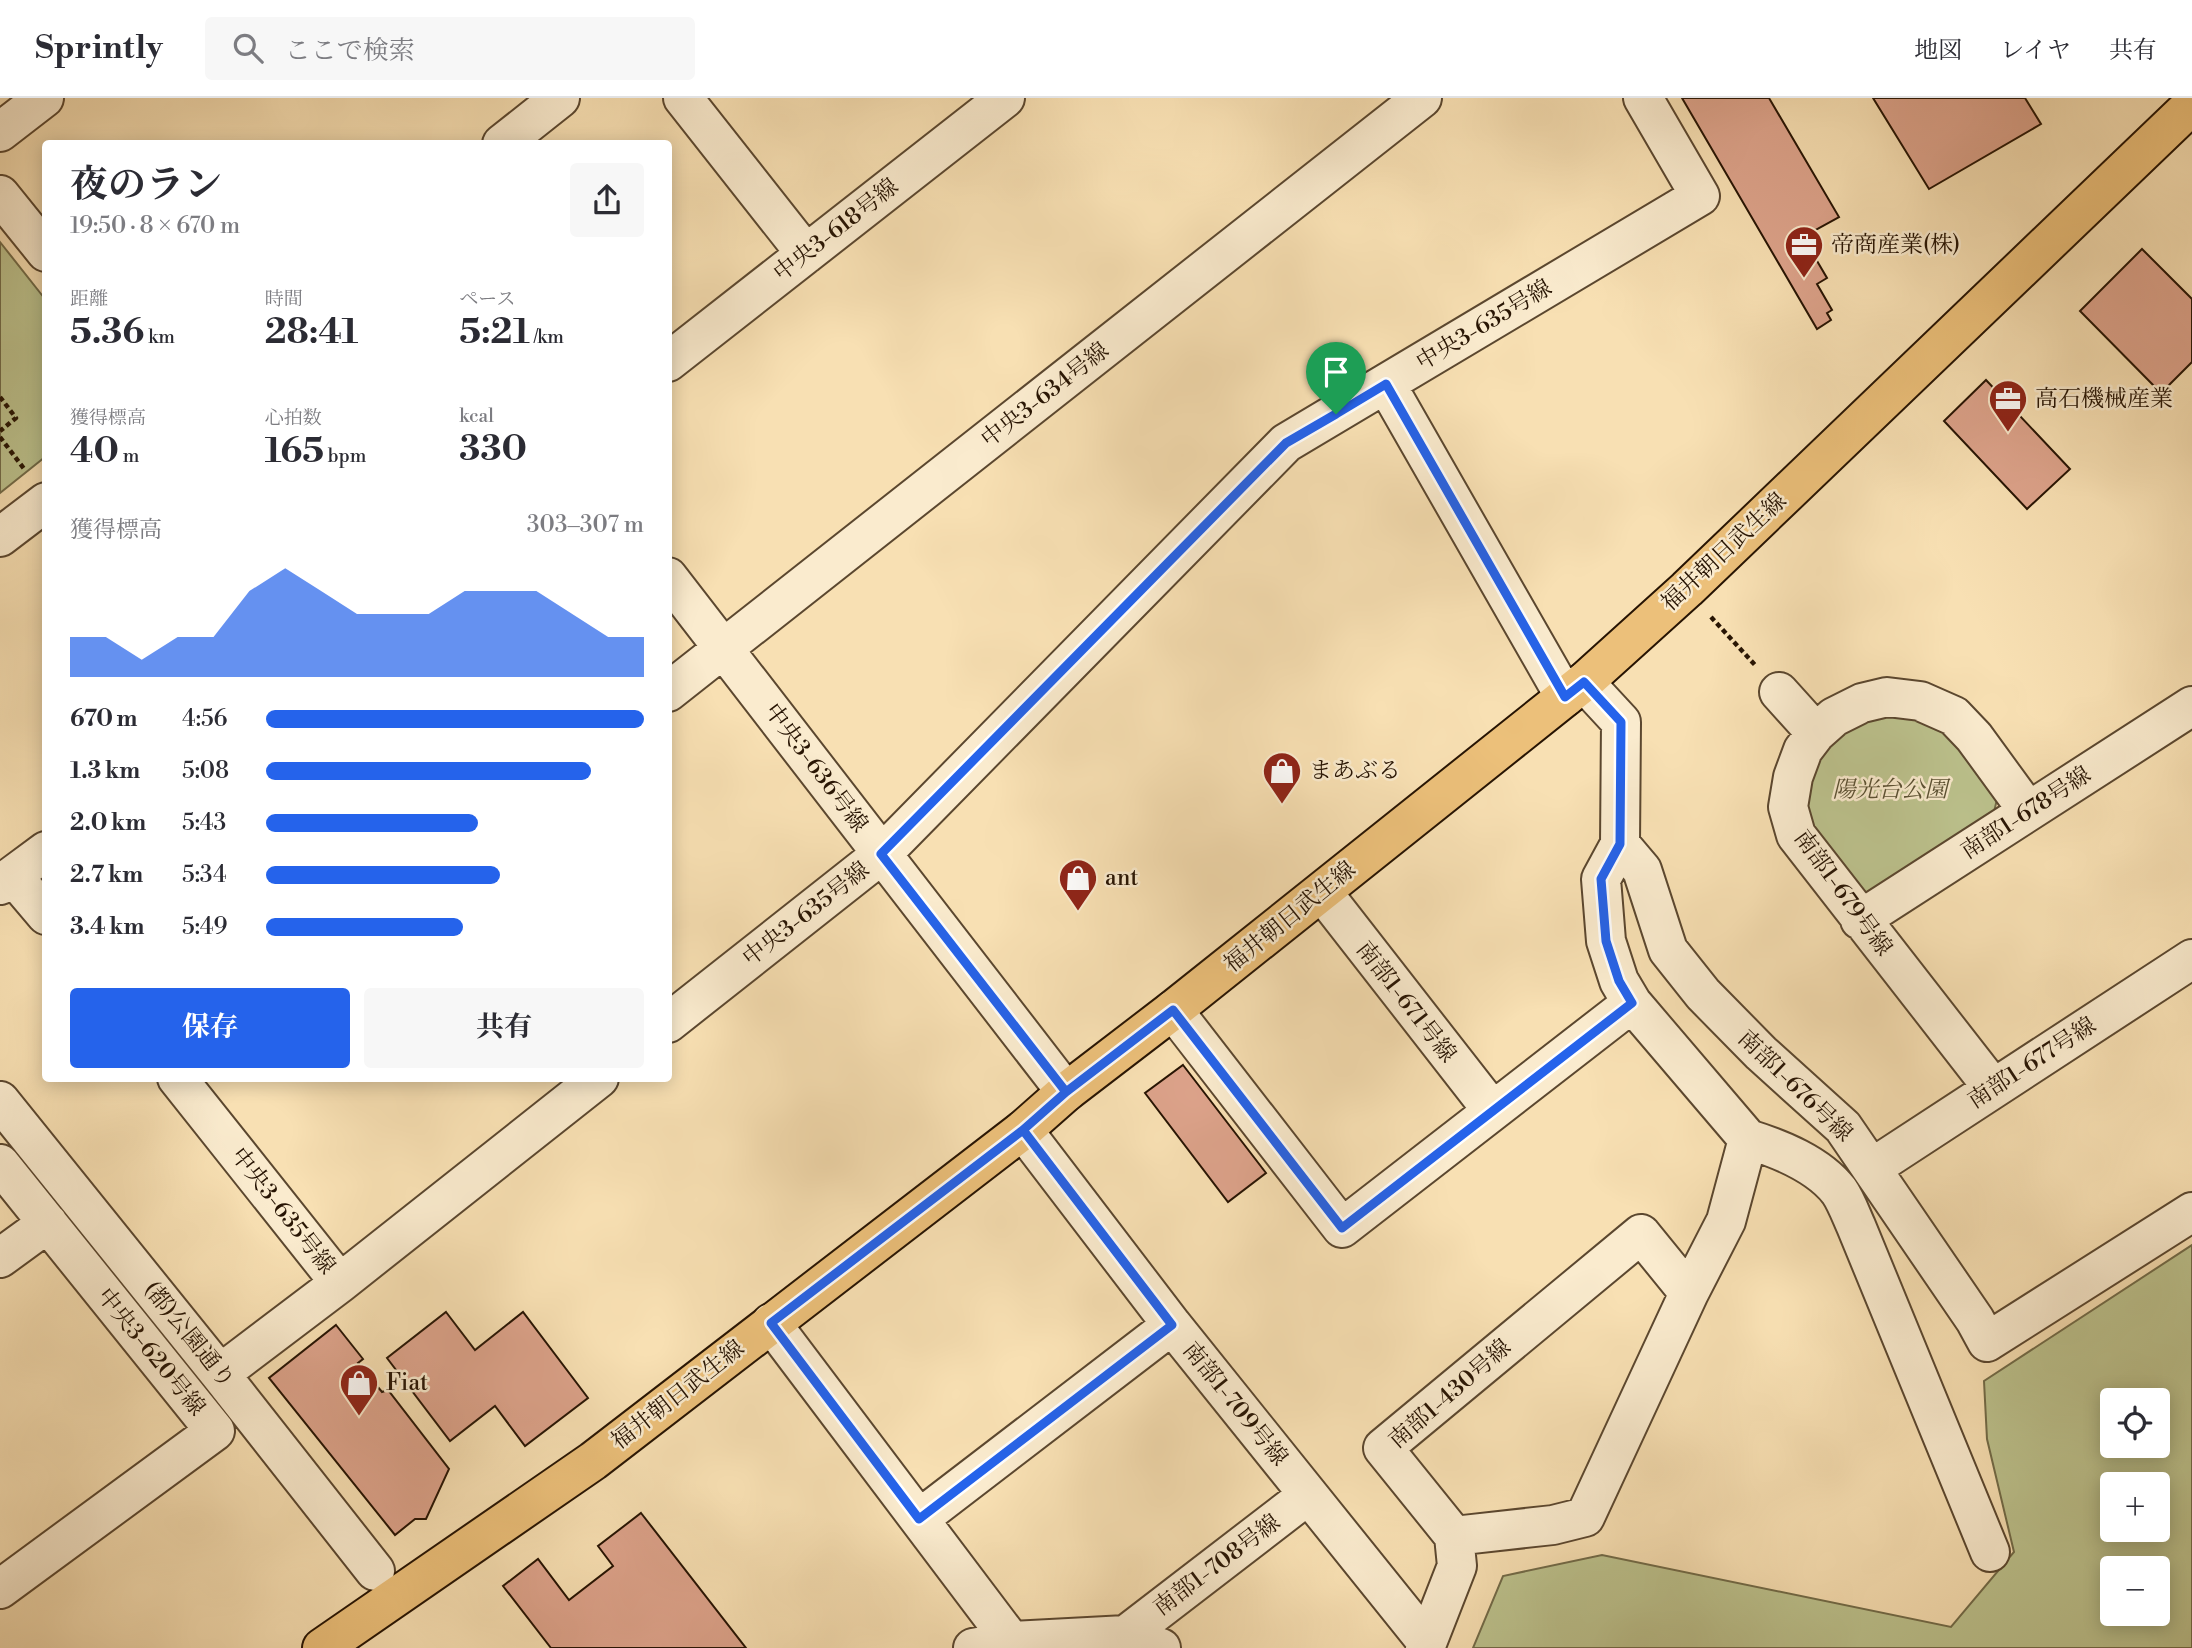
<!DOCTYPE html>
<html lang="ja">
<meta charset="utf-8">
<style>
body{margin:0;font-family:"Libre Bodoni","Noto Serif JP",serif;background:#f7f7f7;color:#2b2b33;height:100vh;display:flex;flex-direction:column;font-size:26px;white-space:nowrap}
*{box-sizing:border-box;margin:0}
p{font-size:23px;color:#7c7c81}
.icon{flex:none;width:38px;height:38px;fill:none;stroke:currentColor;stroke-width:2;stroke-linecap:round;stroke-linejoin:round}
.map{position:relative;flex:1;overflow:hidden}
.panel{position:absolute;left:42px;top:42px;width:630px;height:942px;display:flex;flex-direction:column;background:#fff;border-radius:7px;box-shadow:0 4px 18px #0003}
.panel>*{flex:none}
.tools{position:absolute;left:2100px;top:1290px;display:grid;gap:14px}
.tools a{display:grid;place-items:center;width:70px;height:70px;border-radius:7px;background:#fff;box-shadow:0 4px 18px #0003;font-size:35px}
.pin{position:absolute;display:grid;place-items:center;width:60px;height:60px;color:#fff;margin:-72px -30px;border-radius:50% 50% 50% 0;rotate:-45deg;box-shadow:0 0 7px #0007}
.pin .icon{rotate:45deg}
.round{display:grid;place-items:center;flex:none;width:74px;height:74px;border-radius:7px;background:#f7f7f7}
.headline{display:flex;align-items:center;justify-content:space-between;height:119px;padding:0 28px}
h1{font-size:38px;font-weight:700;line-height:52px}
.stats{display:grid;grid-template-columns:repeat(3,1fr);gap:10px;height:119px;padding:7px 28px}
.stats div{display:grid;align-content:center}
.stats b{font-size:35px;font-weight:700}
.stats small{font-size:19px;font-weight:400}
.stats p{font-size:19px}
.chart{height:196px;padding:14px 28px}
.chart p{display:flex;justify-content:space-between}
.chart svg{width:100%;height:126px;margin-top:7px;fill:#2563eb;opacity:.7}
.cta{display:flex;gap:14px;margin-top:auto;padding:14px 28px}
.cta a{flex:1;height:80px;border-radius:7px;background:#2563eb;color:#fff;font-size:28px;font-weight:700;line-height:80px;text-align:center}
.cta a+a{background:#f7f7f7;color:#2b2b33}
ul{padding:0 28px;list-style:none;font-size:23px}
li{display:grid;grid-template-columns:112px 84px 1fr;align-items:center;height:52px}
li i{height:18px;border-radius:9px;background:#2563eb}
header{display:flex;align-items:center;gap:42px;box-sizing:border-box;height:98px;padding:0 35px;background:#fff;border-bottom:2px solid #e1e1e2}
header strong{font-size:33px}
nav{display:flex;gap:38px;margin-inline-start:auto;font-size:24px}
.search{width:490px;height:63px;background:#f7f7f7;display:flex;align-items:center;gap:18px;box-sizing:border-box;padding:0 24px;border-radius:7px;color:#7c7c81;font-size:26px}
.map>svg:first-child{display:block}
</style>
<header>
<strong>Sprintly</strong>
<div class="search"><svg class="icon" aria-label="search" viewBox="0 0 24 24"><circle cx="10" cy="10" r="6"/><path d="M15 15l6 6"/></svg>ここで検索</div>
<nav><a>地図</a><a>レイヤ</a><a>共有</a></nav>
</header>
<div class="map">
<svg width="2192" height="1550" viewBox="0 0 2192 1550">
<rect width="100%" height="100%" fill="#f8e0b3"/>
<filter id="stains"><feTurbulence type="fractalNoise" baseFrequency=".00286" numOctaves="4"/><feColorMatrix values="0 0 0 0 .2 0 0 0 0 .09 0 0 0 0 .02 0 0 0 .5 -.17"/></filter>
<radialGradient id="worn" r=".72"><stop offset=".6" stop-color="#630" stop-opacity="0"/><stop offset="1" stop-color="#630" stop-opacity=".3"/></radialGradient>
<path fill="#bcc28d" stroke="#726b48" stroke-width="2" fill-rule="evenodd" d="M0,144l45,57v158l-45,36z
M1891,614l55,17 52,66 -4,17 -126,81 -16,-4 -43,-60 -5,-24 11,-47 29,-30z
M2192,1147v403h-719l30,-72 99,-21 349,72 63,-75 -27,-113 -3,-58zM2112,1302h46v46h-46zM2112,1386h46v46h-46zM2112,1470h46v46h-46z"/>
<path fill="#dda38b" stroke="#271403" stroke-width="2" d="M1682,0h87l70,119 -36,20 24,41 -10,6 15,26 -5,3 4,7 -14,9z
M1873,0h152l16,26 -112,65z
M2142,151l50,50v63l-31,31 -81,-82z
M1986,282l84,89 -43,40 -83,-88z
M1183,967l83,108 -38,29 -83,-109z
M446,1214l29,38 48,-38 65,86 -63,48 -30,-40 -45,35 -63,-83z
M336,1227l27,34 -5,4 24,29 6,-2 61,79 -23,50h-11l-20,16 -126,-157z
M641,1415l105,135h-195l-48,-62 35,-27 31,41 44,-34 -15,-20z"/>
<g fill="none" stroke-linecap="round" stroke-linejoin="round">
<g stroke="#5b472f" stroke-width="42">
<path id="minor" d="M683,0l123,156
M0,34l44,-34
M502,46l58,-46
M0,97l46,57
M668,264l337,-264
M1386,286l179,313
M0,439l46,-35
M668,479l398,515
M1584,584l37,40 -1,122 22,26 26,80 35,44 58,59 82,74 132,193 12,22 205,-130
M668,594l754,-594
M1779,594l37,41
M13,778l33,39
M0,787l46,-34
M1322,794l170,218
M1860,822l332,-214
M1173,912l169,218 290,-225
M668,925l214,-169 404,-411 414,-247 -57,-98
M177,980l163,205 259,-205
M1993,990l-197,-253 -8,-28 5,-30 10,-27 13,-17 18,-16 28,-14 25,-6 33,4 34,15 20,21 54,74
M0,1003l220,273 155,197
M1023,1032l149,195 254,316
M1748,1041c32,10 70,25 91,52 7,10 12,24 17,35l134,326
M0,1066l215,267 -215,158
M1872,1070l320,-209
M0,1160l48,-35
M771,1225l240,318
M220,1276l120,-91
M919,1421l253,-194
M1454,1438l99,-11 32,-8 104,-224 37,-72 22,-82 -116,-136 -13,-22 -13,-40 -5,-62 19,-35
M1454,1438l-71,-88 258,-214 48,59
M1126,1537l182,-140
M973,1550l38,-7 115,-6 35,13
M1425,1550l32,-82 -3,-30"/>
</g>
<g stroke="#271403" stroke-width="42">
<path id="major" d="M322,1550l271,-187 430,-331 43,-38 107,-82 411,-328 103,-93 505,-484"/>
</g>
<path stroke="#271403" stroke-width="4.5" stroke-dasharray="5 3.5" stroke-linecap="butt" d="M0,299l16,21 -16,13
M0,339l25,33
M1711,519l44,48"/>
<use href="#minor" stroke="#faebce" stroke-width="38"/>
<use href="#major" stroke="#ecc07a" stroke-width="38"/>
</g>
<g fill="none" stroke-linecap="round" stroke-linejoin="round">
<g stroke="#fff" stroke-width="14">
<path id="route" d="M1336,316l-50,29 -405,411 185,238 -43,38 -252,193 148,196 253,-194 -149,-195 43,-38 107,-82 169,218 290,-225 -13,-22 -13,-40 -5,-62 19,-35 1,-122 -37,-40 -19,15 -179,-313 -50,30"/>
</g>
<use href="#route" stroke="#2563eb" stroke-width="9"/>
</g>
<defs>
<g id="office-pin" transform="scale(2.0125)"><path d="M0 17L-7.5 6A9.5 9.5 0 1 1 7.5 6Z" fill="#8f2418" stroke="#faebce"/><path d="M-6-3h4V-5.5h4V-3h4V5H-6ZM-1-4.5V-3h2v-1.5ZM-6 0V1H6V0Z" fill="#fff"/></g>
<g id="shop-pin" transform="scale(2.0125)"><path d="M0 17L-7.5 6A9.5 9.5 0 1 1 7.5 6Z" fill="#8f2418" stroke="#faebce"/><path d="M-5-2.5h2.3a2.7 3.5 0 0 1 5.4 0H5L5.5 6h-11ZM-1.5-2.5h3a1.5 2.3 0 0 0-3 0Z" fill="#fff"/></g>
</defs>
<g fill-rule="evenodd">
<use href="#office-pin" x="1804" y="147"/>
<use href="#office-pin" x="2008" y="301"/>
<use href="#shop-pin" x="1282" y="673"/>
<use href="#shop-pin" x="1078" y="780"/>
<use href="#shop-pin" x="359" y="1285"/>
</g>
<g text-anchor="middle" dominant-baseline="central" stroke-width="5" stroke-linejoin="round" paint-order="stroke">
<g font-size="23" fill="#271403" stroke="#faebce">
<text transform="translate(836 132) rotate(-38)">中央3-618号線</text>
<text transform="translate(1484 227) rotate(-31)">中央3-635号線</text>
<text transform="translate(1045 297) rotate(-38)">中央3-634号線</text>
<text transform="translate(1724 454) rotate(-43)">福井朝日武生線</text>
<text transform="translate(816 670) rotate(53)">中央3-636号線</text>
<text transform="translate(2026 715) rotate(-33)">南部1-678号線</text>
<text transform="translate(1843 795) rotate(54)">南部1-679号線</text>
<text transform="translate(806 816) rotate(-38)">中央3-635号線</text>
<text transform="translate(1290 819) rotate(-39)">福井朝日武生線</text>
<text transform="translate(1406 904) rotate(52)">南部1-671号線</text>
<text transform="translate(2032 965) rotate(-33)">南部1-677号線</text>
<text transform="translate(1795 988) rotate(44)">南部1-676号線</text>
<text transform="translate(283 1113) rotate(52)">中央3-635号線</text>
<text transform="translate(189 1237) rotate(51)">(都)公園通り</text>
<text transform="translate(151 1254) rotate(51)">中央3-620号線</text>
<text transform="translate(1450 1296) rotate(-41)">南部1-430号線</text>
<text transform="translate(678 1297) rotate(-38)">福井朝日武生線</text>
<text transform="translate(1235 1306) rotate(51)">南部1-709号線</text>
<text transform="translate(1217 1467) rotate(-37)">南部1-708号線</text>
</g>
<g font-size="23" fill="#271403" stroke="#faebce" text-anchor="start">
<text x="1831" y="147">帝商産業(株)</text>
<text x="2035" y="301">高石機械産業</text>
<text x="1309" y="673">まあぶる</text>
<text x="1105" y="780">ant</text>
<text x="386" y="1285">Fiat</text>
</g>
<g font-size="23" font-style="italic" fill="#5b5133" stroke="#faebce">
<text x="1890" y="692">陽光台公園</text>
</g>
</g>
<rect width="100%" height="100%" filter="url(#stains)"/>
<rect width="100%" height="100%" fill="url(#worn)"/>
</svg>
<div class="tools">
<a><svg class="icon" aria-label="locate" viewBox="0 0 24 24"><circle cx="12" cy="12" r="6"/><path d="M12 2v4M12 18v4M2 12h4M18 12h4"/></svg></a>
<a>+</a>
<a>−</a>
</div>
<div class="pin" style="left:1336px;top:316px;background:#1e9e55"><svg class="icon" aria-label="arrive" viewBox="0 0 24 24"><path d="M6 21V4h12l-3 4 3 4H6"/></svg></div>
<section class="panel">
<div class="headline"><div><h1>夜のラン</h1><p>19:50 · 8 × 670 m</p></div><a class="round"><svg class="icon" aria-label="share" viewBox="0 0 24 24"><path d="M12 15V3M7 8l5-5 5 5M5 13v7h14v-7"/></svg></a></div>
<div class="stats">
<div><p>距離</p><b>5.36<small> km</small></b></div>
<div><p>時間</p><b>28:41</b></div>
<div><p>ペース</p><b>5:21<small> /km</small></b></div>
</div>
<div class="stats">
<div><p>獲得標高</p><b>40<small> m</small></b></div>
<div><p>心拍数</p><b>165<small> bpm</small></b></div>
<div><p>kcal</p><b>330</b></div>
</div>
<div class="chart"><p><span>獲得標高</span>303–307 m</p>
<svg viewBox="0 0 160 44" preserveAspectRatio="none"><path d="M0 44V30L10 30L20 38L30 30L40 30L50 14L60 6L70 14L80 22L90 22L100 22L110 14L120 14L130 14L140 22L150 30L160 30V44z"/></svg>
</div>
<ul>
<li><b>670 m</b>4:56<i style="width:100%"></i></li>
<li><b>1.3 km</b>5:08<i style="width:86%"></i></li>
<li><b>2.0 km</b>5:43<i style="width:56%"></i></li>
<li><b>2.7 km</b>5:34<i style="width:62%"></i></li>
<li><b>3.4 km</b>5:49<i style="width:52%"></i></li>
</ul>
<div class="cta"><a>保存</a><a>共有</a></div>
</section>
</div>
